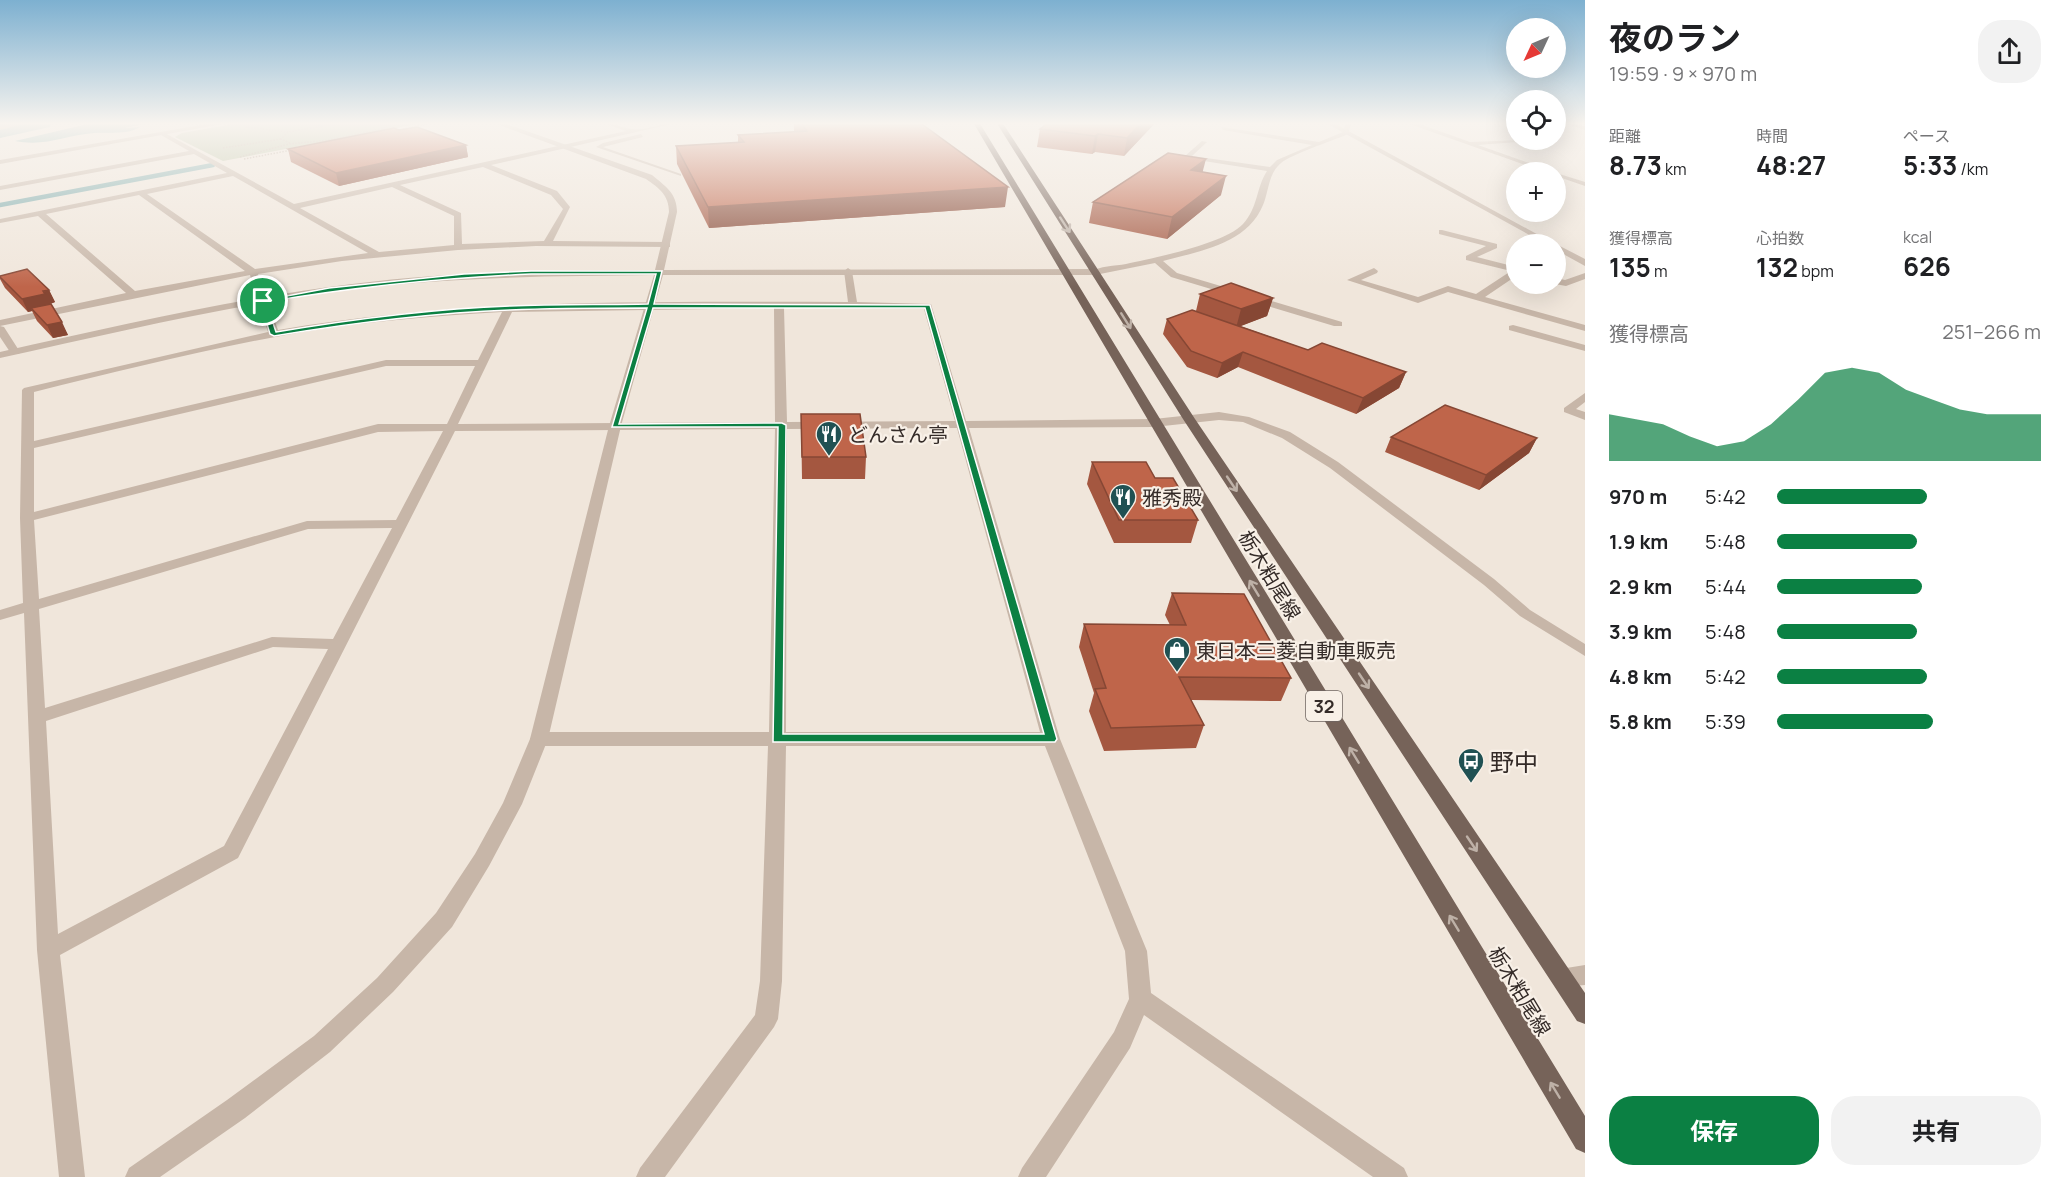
<!DOCTYPE html>
<html lang="ja">
<meta charset="utf-8">
<style>
body{margin:0;font-family:Manrope,"Noto Sans JP",sans-serif;background:#f2f2f2;color:#202124;height:100vh;display:flex;flex-direction:column;font-size:22px;white-space:nowrap}
*{box-sizing:border-box;margin:0}
p{font-size:20px;color:#757577}
.icon{flex:none;width:33px;height:33px;fill:none;stroke:currentColor;stroke-width:2;stroke-linecap:round;stroke-linejoin:round}
.map{position:relative;flex:1;overflow:hidden}
.details{display:flex;flex-direction:column;background:#fff;width:480px}
.details>*{flex:none}
.needle{width:39px;rotate:226deg}
.buttons{position:absolute;left:1506px;top:18px;display:grid;gap:12px}
.buttons a{display:grid;place-items:center;width:60px;height:60px;border-radius:50%;background:#fff;box-shadow:0 6px 24px #0002;font-size:30px}
.pin{position:absolute;display:grid;place-items:center;width:51px;height:51px;color:#fff;margin:-26px;border:3px solid #fff;border-radius:50%;box-shadow:0 2px 6px #0007}
.round{display:grid;place-items:center;flex:none;width:63px;height:63px;border-radius:24px;background:#f2f2f2}
.head{display:flex;align-items:center;justify-content:space-between;height:102px;padding:0 24px}
h1{font-size:33px;font-weight:700;line-height:45px}
.stats{display:grid;grid-template-columns:repeat(3,1fr);gap:9px;height:102px;padding:6px 24px}
.stats div{display:grid;align-content:center}
.stats b{font-size:26px;font-weight:700}
.stats small{font-size:16px;font-weight:400}
.stats p{font-size:16px}
.chart{height:168px;padding:12px 24px}
.chart p{display:flex;justify-content:space-between}
.chart svg{width:100%;height:108px;margin-top:6px;fill:#0b8043;opacity:.7}
.action{display:flex;gap:12px;margin-top:auto;padding:12px 24px}
.action a{flex:1;height:69px;border-radius:24px;background:#0b8043;color:#fff;font-size:24px;font-weight:700;line-height:69px;text-align:center}
.action a+a{background:#f2f2f2;color:#202124}
ul{padding:0 24px;list-style:none;font-size:20px}
li{display:grid;grid-template-columns:96px 72px 1fr;align-items:center;height:45px}
li i{height:15px;border-radius:8px;background:#0b8043}
main{display:flex;flex:1;min-height:0}
.map>svg:first-child{display:block}
</style>
<main>
<div class="map">
<svg width="1585" height="1177" viewBox="0 0 1585 1177">
<rect width="100%" height="100%" fill="#f0e6db"/>
<path fill="#b3be9c" d="M245,122h183l-205,39 -48,-24 7,-4z"/>
<path fill="#7caaab" d="M96,122h57l-28,6 15,-1c-13,8 -31,5 -46,6 -29,2 -48,14 -79,8z"/>
<g fill="none" stroke-linecap="round" stroke-linejoin="round">
<path stroke="#7caaab" stroke-width="4.5" d="M315,122l6,3
M0,205l213,-40"/>
<path fill="#7caaab" fill-rule="evenodd" d="M9,122h43l-2,5 -50,11v-14z"/>
<path stroke="#b3a092" stroke-width="1.5" stroke-dasharray="1.5 1.5" stroke-linecap="butt" d="M307,122l10,5
M369,122l29,6
M245,127l43,5
M394,131l43,-9
M290,143l-9,-4 7,-7 60,-10
M223,148l58,-9
M240,157l49,-13 40,-4 61,-13
M244,159l48,-9"/>
<path fill="#c7b6a8" fill-rule="evenodd" d="M641,134l2,3 -40,10 78,27v2l-85,-29 7,-4z"/>
<path fill="#c7b6a8" fill-rule="evenodd" d="M17,122h13l-30,8v-4z
M600,122c12,0 21,6 33,7 14,2 31,-7 47,-7l-189,43 66,26 13,16 -17,34 114,1 3,1v4l-134,-1 -78,4 -116,11 -84,13 20,56c188,-32 379,-28 570,-28l-4,-31 4,-3 4,3 5,31 74,2 35,117 188,-2 65,-7 30,5 41,15 48,30 156,117 36,31 55,34v12l-65,-40 -36,-31 -154,-117 -48,-30 -39,-16 -24,-2 -65,7 -185,1 91,311 87,212 4,42 253,175 4,9h-35l-229,-162 -14,33 -84,129h-28l4,-9 92,-136 15,-33 -4,-48 -80,-205h-259l-4,235 -4,38 -4,8 -109,150h-29l4,-9 115,-153 5,-34 8,-235h-229l-6,-2 -3,-5 3,-5 6,-2h230l6,-303 -320,2 -217,427 -178,97 25,222h-26l-22,-227 -13,-337 -24,7v-10l23,-7 -3,-85 2,-128 2,-2 244,-56 -18,-57 -250,51v-6l126,-27 -88,-77 -38,7v-4l227,-46 -33,-19 -194,36v-4l189,-35 -28,-16 2,-3 131,72 332,-73zM483,167l68,28 12,14 -19,32 -82,3 -1,-31 -61,-28zM233,176l135,77 -113,16 -108,-75zM392,187l62,29v29l-75,7 -79,-44zM139,195l106,76 -110,20 -89,-77zM774,308l1,114 -317,2 54,-112zM784,308l140,1 31,112 -168,1zM502,312l-24,48h-92l-352,81v-49c89,-22 177,-44 268,-60 66,-11 133,-16 200,-20zM386,366h89l-28,58h-69l-344,88v-64zM957,428l83,304h-254l1,-303zM443,431l-47,89 -89,1 -268,78 -5,-79 344,-88zM392,528l-59,111 -61,-2 -227,71 -6,-99 269,-80zM273,647l55,2 -104,197 -166,88 -12,-213z
M1346,122h6l-4,12c-16,7 -56,20 -67,29 -13,11 -12,28 -18,42 -16,39 -63,46 -100,56l14,12 165,49v4h-8l-163,-49 -16,-14 -60,12 -4,-3c8,-6 24,-6 35,-8 28,-6 98,-20 117,-40 15,-16 13,-36 24,-53l-82,-13v-2l17,-15 5,1 -15,14 78,11 7,-7 35,-15 -89,-15 -2,-3 98,15 24,-10z
M1404,122h10l56,20 51,-2 -3,2 -40,3 76,27h-9z
M1509,122h7v6l-8,-3z
M1563,122l22,4v4l-21,-7z
M1553,172l32,10v4l-29,-10z
M1442,230l55,14v4l-20,9 39,10v9l-31,21 100,28v6l-137,-39 -30,11 -71,-23 27,-12 4,3 -1,2 -16,7 57,17 30,-11 28,8 35,-23 -45,-11v-4l20,-10 -47,-12v-4z
M1585,273v6l-19,7 -11,-2 1,-6 9,2z
M1513,325l72,20v6l-76,-21v-4z
M0,326l4,1 16,25 -1,2 -9,-2 -10,-15z
M1585,393v9l-9,7 9,3v8l-21,-8v-4z
M1585,965v20l-23,2 -8,-3 -3,-7 3,-7z"/>
<path fill="#c7b6a8" fill-rule="evenodd" d="M218,122h16l-234,42v-4z
M491,122h10l151,53c13,11 25,18 25,37l-13,58 431,-1 4,3 -4,3h-432l-42,151 -73,313 -26,65 -33,62 -37,61 -59,65 -63,60 -85,66 -85,59h-35l4,-9 98,-68 87,-64 63,-58 59,-65 39,-59 28,-51 27,-64 79,-313 45,-151c-101,1 -201,2 -301,14 -119,15 -236,43 -353,69v-6c116,-26 233,-53 352,-68 101,-13 202,-14 303,-14l14,-58c0,-17 -10,-24 -23,-33z
M1324,122h8l223,122h-9z
M1556,244l29,15v7l-29,-16z"/>
<path fill="#766359" fill-rule="evenodd" d="M973,122h6l606,994v37l-9,-4z
M996,122h6l193,297 390,574v31l-8,-3 -394,-602z"/>
</g>
<path fill="#a45740" d="M794,122h125l86,85 -296,21 -32,-64 -1,-18 62,-3v-8l56,-3z
M1049,122h107l-32,34 -29,-4 -3,2 -55,-7 3,-18z
M399,130l67,15 2,12 -129,29 -48,-24 -3,-13z
M1203,172l18,23 -54,44 -78,-16 4,-21z
M0,276l49,14 6,12 -5,2 18,31 -15,3 -16,-17 -5,-10 -4,1 -23,-24 -5,-9z
M1200,294l73,4 -6,18 -27,10 68,24 98,22 -7,16 -43,26 -118,-47 -21,11 -30,-11 -24,-33 4,-15 29,-8z
M801,414l65,43 -1,22h-63z
M1391,437l146,1 -8,15 -50,37 -94,-38z
M1092,462l63,16 43,42 -7,23h-77l-27,-59z
M1172,593l119,85 -10,23 -90,-1 13,25 -8,23 -92,3 -15,-40 5,-18 -15,-46 5,-23 86,1 -5,-10z"/>
<path fill="#864734" d="M1142,122h14l-32,34 3,-18z
M1098,134l-3,18 -3,2 3,-18z
M466,145l2,12 -129,29 -3,-13z
M1206,159l-5,19 -10,-8z
M1226,176l-5,19 -54,44 5,-22z
M1008,187l-3,20 -296,21 -1,-21z
M49,290l6,12 -5,2 1,3 -20,1 1,3 -4,1 -6,-13z
M1273,298l-6,18 -31,12 5,-19z
M62,322l6,13 -15,3 -6,-13z
M1243,352l-5,15 -21,11 5,-15z
M1406,372l-7,16 -43,26 7,-16z
M1537,438l-8,15 -50,37 7,-15z"/>
<path fill="#bf654a" stroke="#864734" stroke-width="1.5" d="M800,122h119l89,65 -300,20 -32,-61 68,-4 -6,-7 69,-4z
M1049,122h93l-15,16 -29,-4 -3,2 -55,-7z
M417,127l49,18 -130,28 -48,-24 106,-21 5,2z
M1168,153l38,6 -15,11 35,6 -54,41 -79,-15z
M27,269l22,21 -6,1 2,3 -23,5 -22,-22v-1z
M1231,283l42,15 -32,11 -41,-15z
M51,304l11,18 -15,3 -16,-17z
M1192,310l116,40 14,-7 84,29 -43,26 -120,-46 -21,11 -31,-12 -24,-32z
M1445,405l92,33 -51,37 -95,-38z
M801,414h59l6,43h-64z
M1092,462h54l9,16h18l25,42h-79z
M1172,593l72,1 47,84 -112,-1 25,48 -93,3 -16,-39 11,-1 -22,-64 102,1z"/>
<defs><path id="oneway-shaft" d="M-6 0H5M1.5-3L5.5 0L1.5 3" fill="none" stroke-width="1.6" stroke-linecap="round" stroke-linejoin="round" transform="scale(1.5)"/></defs>
<g stroke="#beb1a7">
<use href="#oneway-shaft" transform="translate(1065 225) rotate(57)"/>
<use href="#oneway-shaft" transform="translate(1126 321) rotate(58)"/>
<use href="#oneway-shaft" transform="translate(1232 484) rotate(56)"/>
<use href="#oneway-shaft" transform="translate(1254 588) rotate(-121)"/>
<use href="#oneway-shaft" transform="translate(1364 681) rotate(56)"/>
<use href="#oneway-shaft" transform="translate(1354 755) rotate(-121)"/>
<use href="#oneway-shaft" transform="translate(1472 844) rotate(56)"/>
<use href="#oneway-shaft" transform="translate(1454 923) rotate(-121)"/>
<use href="#oneway-shaft" transform="translate(1555 1090) rotate(-121)"/>
</g>
<linearGradient id="sky" x2="0" y2="1"><stop stop-color="#7db0d0"/><stop offset="0.43" stop-color="#f8f4ef"/><stop offset="1" stop-color="#f8f4ef" stop-opacity="0"/></linearGradient>
<rect width="1585" height="287" fill="url(#sky)"/>
<path fill="#0b8043" stroke="#fff" stroke-width="1.5" fill-rule="evenodd" d="M531,271h131l-8,33 276,1 127,434 -2,3h-282l5,-315h-166l35,-119c-46,0 -92,0 -137,2 -79,3 -158,13 -236,26l-4,-2 -10,-33 69,-13 135,-14zM531,274h125l-8,30c-46,1 -92,0 -138,2 -79,3 -157,13 -234,26l-10,-30c88,-15 176,-24 265,-28zM653,308h272l119,426h-261l3,-309 -4,-2 -163,1z"/>
<defs>
<g id="restaurant-pin" transform="scale(1.35)"><path d="M0 17L-7.5 6A9.5 9.5 0 1 1 7.5 6Z" fill="#205153" stroke="#f8f0e7"/><path d="M-5-6h1v4h1v-4h1v4h1v-4h1v5L-1.5 .5V6h-2V.5L-5-1ZM5-6V6H3V1.5H1.5Q1.5-4 5-6Z" fill="#fff"/></g>
<g id="shop-pin" transform="scale(1.35)"><path d="M0 17L-7.5 6A9.5 9.5 0 1 1 7.5 6Z" fill="#205153" stroke="#f8f0e7"/><path d="M-5-2.5h2.3a2.7 3.5 0 0 1 5.4 0H5L5.5 6h-11ZM-1.5-2.5h3a1.5 2.3 0 0 0-3 0Z" fill="#fff"/></g>
<g id="bus-pin" transform="scale(1.35)"><path d="M0 17L-7.5 6A9.5 9.5 0 1 1 7.5 6Z" fill="#205153" stroke="#f8f0e7"/><path d="M-5-6H5V4H4V6H2V4H-2V6H-4V4H-5ZM-3.5-4V0h7V-4ZM-3.5 1.2v1.5H-2V1.2ZM2 1.2v1.5H3.5V1.2Z" fill="#fff"/></g>
</defs>
<g fill-rule="evenodd">
<use href="#restaurant-pin" x="829" y="434"/>
<use href="#restaurant-pin" x="1123" y="497"/>
<use href="#shop-pin" x="1177" y="650"/>
<use href="#bus-pin" x="1471" y="761"/>
</g>
<g text-anchor="middle" dominant-baseline="central" stroke-width="4.5" stroke-linejoin="round" paint-order="stroke">
<rect fill="#f8f0e7" stroke="#6f6661" stroke-width="1.5" x="1306" y="691" width="36" height="30" rx="4.5"/>
<g font-size="18" font-weight="bold" fill="#342b28">
<text x="1324" y="706">32</text>
</g>
<g font-size="20" fill="#342b28" stroke="#f8f0e7" text-anchor="start">
<text x="848" y="434">どんさん亭</text>
<text x="1142" y="497">雅秀殿</text>
<text x="1196" y="650">東日本三菱自動車販売</text>
</g>
<g font-size="20" fill="#342b28" stroke="#f8f0e7">
<text transform="translate(1270 575) rotate(59)">栃木粕尾線</text>
<text transform="translate(1520 991) rotate(59)">栃木粕尾線</text>
</g>
<g font-size="24" fill="#342b28" stroke="#f8f0e7" text-anchor="start">
<text x="1490" y="761">野中</text>
</g>
</g>
</svg>
<div class="buttons">
<a><svg class="needle" viewBox="-14 -14 28 28"><path d="M0-13l5 13h-10z" fill="#e53935"/><path d="M0 13l5-13h-10z" fill="#757577"/></svg></a>
<a><svg class="icon" aria-label="locate" viewBox="0 0 24 24"><circle cx="12" cy="12" r="6"/><path d="M12 2v4M12 18v4M2 12h4M18 12h4"/></svg></a>
<a>+</a>
<a>−</a>
</div>
<div class="pin" style="left:263px;top:301px;background:#1e9e55"><svg class="icon" aria-label="arrive" viewBox="0 0 24 24"><path d="M6 21V4h12l-3 4 3 4H6"/></svg></div>
</div>
<section class="details">
<div class="head"><div><h1>夜のラン</h1><p>19:59 · 9 × 970 m</p></div><a class="round"><svg class="icon" aria-label="share" viewBox="0 0 24 24"><path d="M12 15V3M7 8l5-5 5 5M5 13v7h14v-7"/></svg></a></div>
<div class="stats">
<div><p>距離</p><b>8.73<small> km</small></b></div>
<div><p>時間</p><b>48:27</b></div>
<div><p>ペース</p><b>5:33<small> /km</small></b></div>
</div>
<div class="stats">
<div><p>獲得標高</p><b>135<small> m</small></b></div>
<div><p>心拍数</p><b>132<small> bpm</small></b></div>
<div><p>kcal</p><b>626</b></div>
</div>
<div class="chart"><p><span>獲得標高</span>251–266 m</p>
<svg viewBox="0 0 160 44" preserveAspectRatio="none"><path d="M0 44V25L10 27L20 29L30 34L40 38L50 36L60 29L70 19L80 8L90 6L100 8L110 15L120 19L130 23L140 25L150 25L160 25V44z"/></svg>
</div>
<ul>
<li><b>970 m</b>5:42<i style="width:57%"></i></li>
<li><b>1.9 km</b>5:48<i style="width:53%"></i></li>
<li><b>2.9 km</b>5:44<i style="width:55%"></i></li>
<li><b>3.9 km</b>5:48<i style="width:53%"></i></li>
<li><b>4.8 km</b>5:42<i style="width:57%"></i></li>
<li><b>5.8 km</b>5:39<i style="width:59%"></i></li>
</ul>
<div class="action"><a>保存</a><a>共有</a></div>
</section>
</main>
